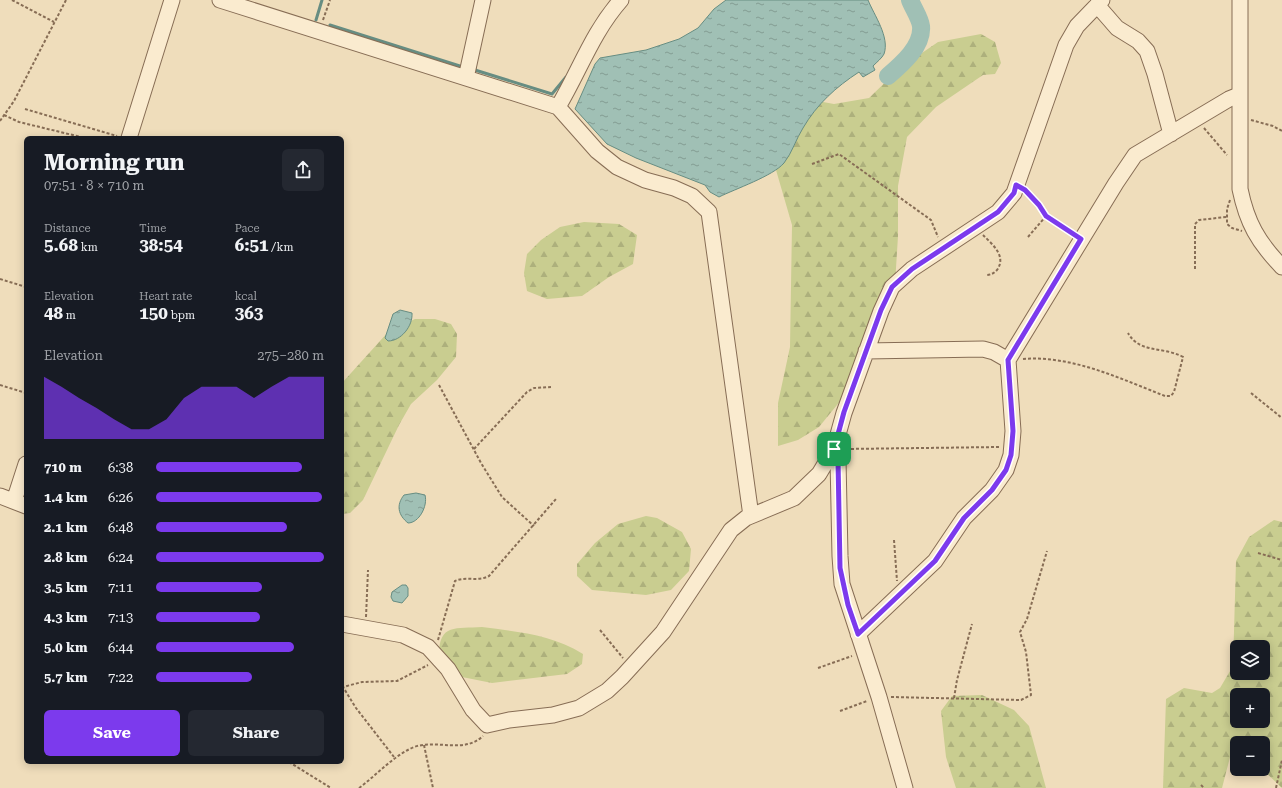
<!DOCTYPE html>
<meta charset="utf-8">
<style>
body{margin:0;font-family:"Roboto Serif",serif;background:#242831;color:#f1f3f6;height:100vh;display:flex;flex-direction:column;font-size:15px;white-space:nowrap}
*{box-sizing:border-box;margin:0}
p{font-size:13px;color:#9ea1a6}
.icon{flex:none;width:22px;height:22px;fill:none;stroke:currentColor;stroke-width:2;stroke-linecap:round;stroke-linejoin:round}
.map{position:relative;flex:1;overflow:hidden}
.panel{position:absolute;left:24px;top:136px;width:320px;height:628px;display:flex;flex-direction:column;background:#171b24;border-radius:6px;box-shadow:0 2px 10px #0003}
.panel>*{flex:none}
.fabs{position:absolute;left:1230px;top:640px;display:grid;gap:8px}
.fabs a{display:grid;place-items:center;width:40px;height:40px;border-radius:6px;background:#171b24;box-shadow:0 2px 10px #0003;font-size:20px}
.pin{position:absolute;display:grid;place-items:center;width:34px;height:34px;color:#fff;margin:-17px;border-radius:8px;box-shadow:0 2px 6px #0006}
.round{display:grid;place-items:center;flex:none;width:42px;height:42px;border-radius:6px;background:#242831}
.head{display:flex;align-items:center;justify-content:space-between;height:68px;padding:0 20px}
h1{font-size:22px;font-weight:700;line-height:30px}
.metrics{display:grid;grid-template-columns:repeat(3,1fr);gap:6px;height:68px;padding:4px 20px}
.metrics div{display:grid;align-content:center}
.metrics b{font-size:17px;font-weight:700}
.metrics small{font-size:11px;font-weight:400}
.metrics p{font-size:11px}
.chart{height:112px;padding:8px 20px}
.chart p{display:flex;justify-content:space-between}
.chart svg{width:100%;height:72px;margin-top:4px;fill:#7c3aed;opacity:.7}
.action{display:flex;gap:8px;margin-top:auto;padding:8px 20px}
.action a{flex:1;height:46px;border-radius:6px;background:#7c3aed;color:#fff;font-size:16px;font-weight:700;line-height:46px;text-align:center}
.action a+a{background:#242831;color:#f1f3f6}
ul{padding:0 20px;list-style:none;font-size:13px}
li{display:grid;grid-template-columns:64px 48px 1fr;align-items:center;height:30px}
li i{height:10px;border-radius:5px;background:#7c3aed}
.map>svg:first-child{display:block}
</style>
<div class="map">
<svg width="1282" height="788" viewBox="0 0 1282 788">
<defs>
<pattern id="forest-firs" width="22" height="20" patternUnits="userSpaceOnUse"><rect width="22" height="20" fill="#c9cd90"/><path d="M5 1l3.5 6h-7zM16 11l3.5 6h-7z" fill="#adb07c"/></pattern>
<pattern id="water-ripples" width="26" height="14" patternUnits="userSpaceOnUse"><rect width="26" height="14" fill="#a0c0b5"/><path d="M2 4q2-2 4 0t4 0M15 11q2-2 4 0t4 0" fill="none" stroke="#839c92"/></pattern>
</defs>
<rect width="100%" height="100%" fill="#efddbb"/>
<path fill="url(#forest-firs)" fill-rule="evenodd" d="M981,34l14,8 6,21 -6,11 -12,1 -47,32 -29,30 -9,49v50l-3,48 -40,99 -36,44 -21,13 -20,6v-43l12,-56 2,-122 -16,-55 -1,-38 21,-35 38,7 35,-6 31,-30 38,-26z
M584,222l35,2 18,11 -4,29 -24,13 -27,19 -35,3 -20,-8 -3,-18 3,-19 14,-14 19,-13z
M415,319h20l16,5 6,10 -1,23 -19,23 -26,24 -12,21 -36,75 -13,13 -8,1v-131l47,-52z
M646,516l11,2 25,14 9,17 -2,22 -18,19 -25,5 -54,-5 -15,-14v-12l18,-21 23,-19z
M1274,520l8,2v266l-20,-19 1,-26h-18l-1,-2 -10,1 -12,46h-59l3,-89 18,-11 28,5 8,-5 13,-22 3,-105 13,-24zM1237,647h26v26h-26zM1237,695h26v26h-26z
M482,627c36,5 69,7 101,27l-1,10 -15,10 -75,9 -30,-6 -23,-22c0,-32 17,-26 43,-28z
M982,695l32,15 15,16 17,62h-90l-10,-31 -5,-46 11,-15z"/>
<path fill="url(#water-ripples)" stroke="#678d82" d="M726,0h142c6,15 22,37 16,54 -2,4 -7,8 -11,12l2,4 -12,7 -4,-5c-23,15 -42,32 -56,56 -7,11 -11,25 -19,35 -11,13 -49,26 -65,34l-9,-5 -5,-7 -69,-27 -29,-14 -32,-35 20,-45 5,-6 46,-8 33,-11 19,-11 16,-19z
M400,310l12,3c1,13 -11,28 -24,28l-3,-3 8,-24z
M416,493l9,2c3,11 -6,28 -17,28 -10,-8 -12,-18 -4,-28z
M402,585h4l2,3v8l-6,7 -9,-2 -2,-4 1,-5z"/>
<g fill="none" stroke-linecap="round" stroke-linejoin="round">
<path stroke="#678d82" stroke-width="3" d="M316,20l6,-20
M330,25l133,42
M475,66v4l77,24 14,-17"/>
<path stroke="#a0c0b5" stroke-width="18" d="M888,76c14,-12 35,-30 33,-50 -1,-8 -8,-18 -11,-26"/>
<g stroke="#876d55" stroke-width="17">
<path id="minor" d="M220,0l338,107 39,44 20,16 28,13 29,8 18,8 17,16 42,304
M1240,0v189c7,34 18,53 42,78
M1097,5l20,23 21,13 9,10 8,23 16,60
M466,78l17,-78
M558,107c22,-37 34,-74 63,-107
M129,138l43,-138
M866,351l117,-2 11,3 14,8
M834,449l4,10 2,97 2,28 37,113 26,91
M0,496l26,10
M14,501l12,-37
M342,624l61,11 25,12 20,22 25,41 14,15 22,-5 44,-5 26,-7 28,-17 15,-14 41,-45 68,-102 15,-12 48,-20 25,-24 15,-25 10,-36 37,-102 11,-24 20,-18 86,-57 16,-19 52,-148 11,-19 25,-26
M858,634l77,-73 29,-43 28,-28 14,-20 5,-15 2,-24 -5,-71 108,-177 19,-28 94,-56 10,-4"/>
</g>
<path stroke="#876d55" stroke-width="2" stroke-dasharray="3 2" stroke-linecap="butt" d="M12,0l42,22
M323,20l7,-20
M25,109l92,27
M4,115l15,7 66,16
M1251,120l22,6 9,5
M0,121l14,-20 52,-101
M1204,128l23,27
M812,164l27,-10 92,66 7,17
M1027,192l12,13 7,11 26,18
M1230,200l-3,9v15l5,4 10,3
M983,235c9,9 24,21 14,35 -3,3 -6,5 -11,5
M1028,237l18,-21
M1195,269v-45l4,-4 27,-3
M0,279l26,8
M1023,359c49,-4 98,20 142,37h6l3,-4 9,-35c-20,-11 -43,-3 -55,-24
M0,385l26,8
M439,385l42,78 21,34 32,29
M1251,393l31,25
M474,449l53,-57 7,-4 17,-1
M846,449l153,-2
M894,540l3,41
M1258,553l24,7
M366,617l2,-47
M600,630l23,28
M438,640l17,-59c11,-5 23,1 34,-5l67,-77
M818,668l34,-12
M891,697l130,3 10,-5 -5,-43 -6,-20 7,-13 20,-68
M954,698l3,-18 15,-56
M840,711l27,-10
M424,745l9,43
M394,757l-38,-49 -13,-21 19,-5 35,-1 31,-16
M289,762l42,26
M1201,785l3,3
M359,788c19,-14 34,-32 55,-41 23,-8 50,7 69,-11
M1276,788l6,-28"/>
<use href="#minor" stroke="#faebcf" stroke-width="15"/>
</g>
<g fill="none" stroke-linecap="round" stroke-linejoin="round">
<g stroke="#fff" stroke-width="8">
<path id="route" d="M1016,185l9,5 14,15 7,11 35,23 -73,121 5,71 -2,24 -5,15 -14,20 -28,28 -29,43 -77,73 -10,-29 -8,-37 -2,-109 -4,-10 10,-37 37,-102 11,-23 20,-18 86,-57 16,-19z"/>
</g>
<use href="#route" stroke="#7c3aed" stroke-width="5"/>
</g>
</svg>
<div class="fabs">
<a><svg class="icon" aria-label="layers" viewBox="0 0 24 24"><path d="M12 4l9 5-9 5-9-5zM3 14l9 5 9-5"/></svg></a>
<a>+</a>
<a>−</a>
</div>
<div class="pin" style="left:834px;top:449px;background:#1e9e55"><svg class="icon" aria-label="arrive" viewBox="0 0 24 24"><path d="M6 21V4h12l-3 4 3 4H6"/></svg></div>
<section class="panel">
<div class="head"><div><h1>Morning run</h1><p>07:51 · 8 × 710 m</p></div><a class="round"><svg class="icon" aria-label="share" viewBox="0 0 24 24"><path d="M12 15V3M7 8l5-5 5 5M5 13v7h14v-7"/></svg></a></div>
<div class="metrics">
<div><p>Distance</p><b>5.68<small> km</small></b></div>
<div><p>Time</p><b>38:54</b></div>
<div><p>Pace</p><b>6:51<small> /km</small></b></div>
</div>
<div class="metrics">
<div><p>Elevation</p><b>48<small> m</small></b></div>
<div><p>Heart rate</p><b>150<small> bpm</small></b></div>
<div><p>kcal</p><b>363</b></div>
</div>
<div class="chart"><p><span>Elevation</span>275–280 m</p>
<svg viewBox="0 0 160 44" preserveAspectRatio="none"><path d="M0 44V6L10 12L20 19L30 25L40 32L50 38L60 38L70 32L80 19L90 12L100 12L110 12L120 19L130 12L140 6L150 6L160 6V44z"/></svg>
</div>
<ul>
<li><b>710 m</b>6:38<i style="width:87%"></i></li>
<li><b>1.4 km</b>6:26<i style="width:99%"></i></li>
<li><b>2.1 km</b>6:48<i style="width:78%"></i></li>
<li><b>2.8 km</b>6:24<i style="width:100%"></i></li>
<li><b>3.5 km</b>7:11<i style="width:63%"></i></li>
<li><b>4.3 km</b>7:13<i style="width:62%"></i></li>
<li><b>5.0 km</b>6:44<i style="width:82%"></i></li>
<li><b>5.7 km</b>7:22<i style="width:57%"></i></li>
</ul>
<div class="action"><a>Save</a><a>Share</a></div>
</section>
</div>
